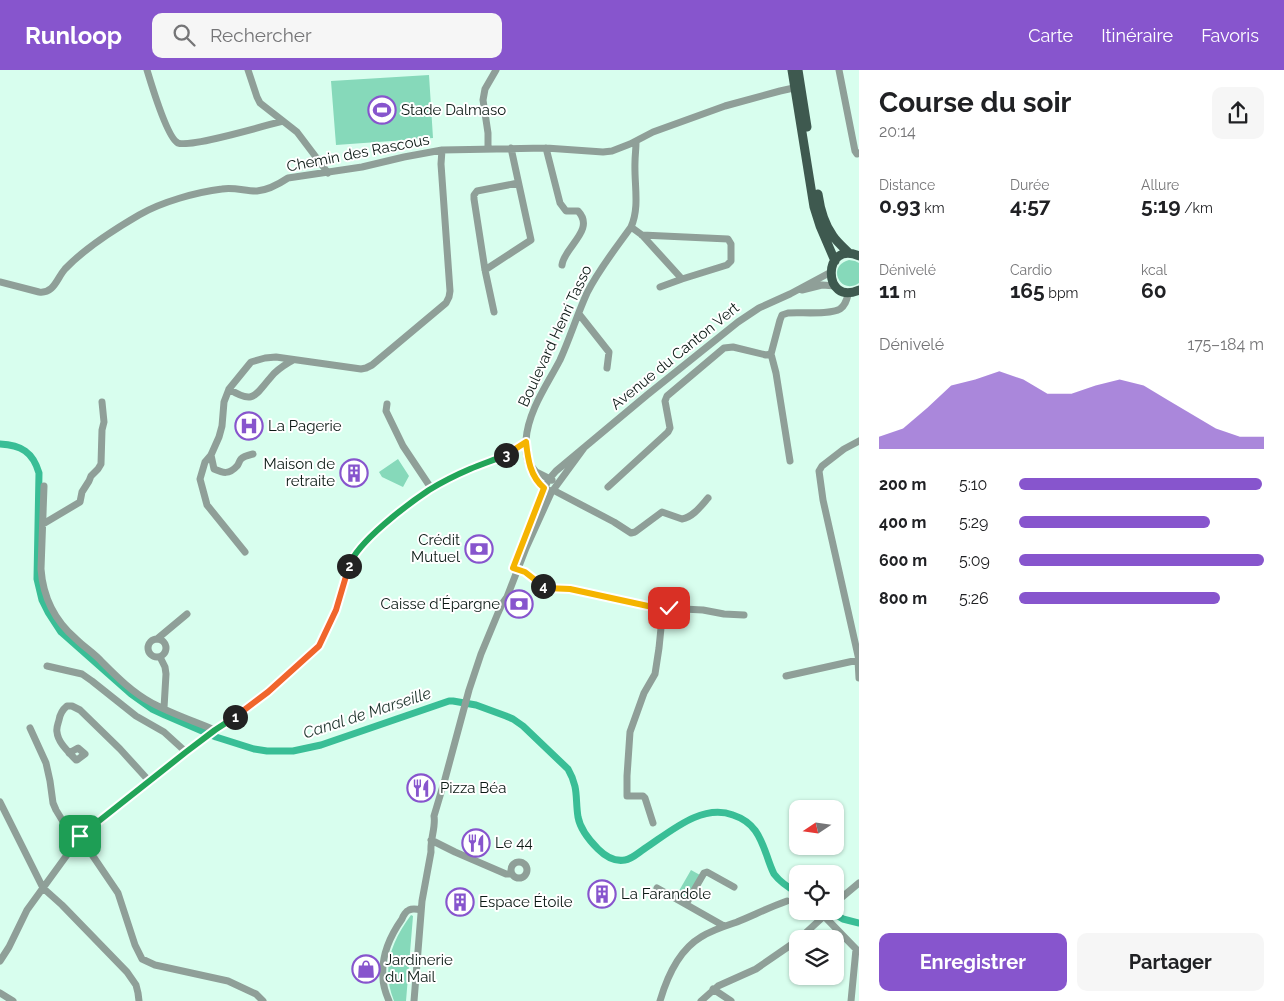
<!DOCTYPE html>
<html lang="fr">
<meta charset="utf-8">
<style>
body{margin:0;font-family:Raleway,sans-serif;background:#f6f6f6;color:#202124;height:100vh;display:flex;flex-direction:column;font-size:19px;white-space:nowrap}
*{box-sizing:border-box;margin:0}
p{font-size:16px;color:#757577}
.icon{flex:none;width:28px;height:28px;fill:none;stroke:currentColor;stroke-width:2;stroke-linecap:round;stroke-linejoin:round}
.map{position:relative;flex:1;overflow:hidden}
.drawer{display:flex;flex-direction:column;background:#fff;width:425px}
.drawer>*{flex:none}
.needle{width:32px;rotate:257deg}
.buttons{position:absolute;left:789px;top:730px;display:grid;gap:10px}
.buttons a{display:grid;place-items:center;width:55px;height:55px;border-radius:10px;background:#fff;box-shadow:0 1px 4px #0004;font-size:25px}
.pin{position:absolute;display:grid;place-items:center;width:42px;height:42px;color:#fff;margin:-21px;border-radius:10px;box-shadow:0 2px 8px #0006}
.km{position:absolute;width:25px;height:25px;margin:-12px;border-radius:50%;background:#222;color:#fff;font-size:14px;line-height:25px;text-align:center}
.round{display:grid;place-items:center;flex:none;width:52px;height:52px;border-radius:10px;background:#f6f6f6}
.summary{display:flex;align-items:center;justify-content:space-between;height:85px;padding:0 20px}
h1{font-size:28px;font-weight:700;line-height:38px}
.metrics{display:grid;grid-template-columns:repeat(3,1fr);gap:8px;height:85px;padding:5px 20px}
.metrics div{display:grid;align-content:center}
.metrics b{font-size:21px;font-weight:700}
.metrics small{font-size:14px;font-weight:400}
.metrics p{font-size:14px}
.chart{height:140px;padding:10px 20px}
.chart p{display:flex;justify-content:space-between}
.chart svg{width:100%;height:90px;margin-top:5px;fill:#8755cd;opacity:.7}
.action{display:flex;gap:10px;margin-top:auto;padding:10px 20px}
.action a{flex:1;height:58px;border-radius:10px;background:#8755cd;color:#fff;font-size:20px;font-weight:700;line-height:58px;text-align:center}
.action a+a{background:#f6f6f6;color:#202124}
ul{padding:0 20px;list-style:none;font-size:16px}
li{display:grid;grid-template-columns:80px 60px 1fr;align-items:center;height:38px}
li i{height:12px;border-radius:6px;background:#8755cd}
header{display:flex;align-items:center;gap:30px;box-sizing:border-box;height:70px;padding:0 25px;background:#8755cd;color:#fff}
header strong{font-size:24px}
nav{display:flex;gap:28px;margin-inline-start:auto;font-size:18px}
.search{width:350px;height:45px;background:#f6f6f6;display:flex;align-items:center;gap:12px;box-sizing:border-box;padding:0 18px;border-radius:10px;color:#757577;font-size:19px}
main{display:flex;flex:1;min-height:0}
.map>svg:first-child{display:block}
</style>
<header>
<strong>Runloop</strong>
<div class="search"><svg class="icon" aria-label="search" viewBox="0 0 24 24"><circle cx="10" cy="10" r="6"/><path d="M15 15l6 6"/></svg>Rechercher</div>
<nav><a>Carte</a><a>Itinéraire</a><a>Favoris</a></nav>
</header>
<main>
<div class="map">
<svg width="859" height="931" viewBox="0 0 859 931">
<rect width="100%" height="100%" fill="#d8feee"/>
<path fill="#86d9ba" d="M429,5l4,63 -97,7 -5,-64z
M849,190l6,1 4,2v20c-19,13 -33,-17 -10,-23z
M398,389l11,17 -6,11 -21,-10 -3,-5z
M691,800l9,5 -16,27 -8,-6z
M411,845l2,1 -7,85h-12c-13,-32 -3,-59 17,-86z"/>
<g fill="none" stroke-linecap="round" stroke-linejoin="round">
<path stroke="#39be96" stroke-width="7" d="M0,374c21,1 33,8 39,29l-2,106 5,21 6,12 13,20 70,62 21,15 13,6 51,22 38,12 13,2h26l28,-6 128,-44h4l23,4 30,11 7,3 10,7 45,43c11,19 7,29 10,48 2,11 12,24 20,32 7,7 16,13 27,11 7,-1 13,-7 19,-11 25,-16 57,-46 89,-34 21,7 27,21 34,41 2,6 4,12 7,18 6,8 15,14 24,19
M830,841l13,8 16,4"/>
<path stroke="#8f9f98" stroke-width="7" d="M147,0c4,13 20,68 31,73 12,5 89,-18 105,-22
M248,0l9,27 3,6 37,29 31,41
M839,0l16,81 2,3 2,-1
M546,78l14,55 6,8h12c18,19 -14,36 -16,54
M488,79v-16l-5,-33 2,-11 11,-19
M631,157l11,8 40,44 45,-14 4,-4v-17l-3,-5 -86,-4
M485,200l46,-30 -20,-92
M0,212l39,10c15,2 18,-14 26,-23 19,-20 50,-40 74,-54 22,-13 58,-23 83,-26 12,-2 23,2 35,2 11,-1 22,-7 31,-13l74,-11 42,-10 38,-7 104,-2 57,4 9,-1 18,-7 23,-12 72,-26 55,-15 18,-4
M660,217l22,-8
M802,220l20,-5 14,1
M494,242l-9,-42 -11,-71v-4l3,-4 41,-8
M579,244l30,38 -2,16
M229,319c25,16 26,6 42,-12 6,-8 14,-12 22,-17
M387,334l-1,7 17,35 28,42
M859,371l-15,8 -22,17 -3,5 4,29 36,160
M211,385l3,14c9,4 15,6 23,-3 2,-2 2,-5 4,-7 3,-3 8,-4 12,-5
M790,391l-14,-88 -5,-19 9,-34 2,-5 6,-2c13,-1 42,2 52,-4 6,-4 7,-11 9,-17
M532,397l4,5 16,8
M44,416l-3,83c2,28 14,52 35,70 8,8 18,14 26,23 15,15 31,31 50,41 20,11 42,18 63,27
M608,417l60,-55 2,-4 -5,-27 2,-5 57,-48 9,-1 33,8 5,-1
M548,420c-16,-10 -24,-31 -22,-50 2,-29 21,-55 34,-80 10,-22 17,-45 27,-67 12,-24 29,-45 44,-66 9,-20 3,-43 4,-65 0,-6 1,-13 1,-20
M553,420l61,32 17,11 4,-1 27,-20 20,7c11,-2 19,-13 26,-21
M43,454l37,-22 2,-10 7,-11 2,-5 7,-7 3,-5 1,-34 2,-8 -2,-20
M245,482l-38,-47 -7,-26 5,-17 6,-7 8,-18 3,-11 2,-24 5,-13 22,-27 14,-4 11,-1 85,12 5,-1 6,-3 74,-62 3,-6 1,-6 -9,-127 1,-14
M513,497l29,-74 7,-14 7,-8 91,-76 91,-73 21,-14 31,-14 41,-22
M513,498l12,4 18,15 3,1 24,1 87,19h6l-4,40 -4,26 -11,19 -14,39 -3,44v20h16l2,2 8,25
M663,538l40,2 21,4 20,1
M157,569l30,-25
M148 578a9 9 0 1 1 18 0a9 9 0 1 1-18 0Z
M160,587l5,10 1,7 -2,34
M47,596l35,8 10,7 44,35 28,16 22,20
M786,606l72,-16 1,18
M30,658l16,35 4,18 3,22 3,7 20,33
M69,683l9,-5 7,6 -8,6h-1c-7,-8 -18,-17 -19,-28 -1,-4 1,-8 2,-12 1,-6 3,-10 8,-14h5l8,4 40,39 30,33
M0,732l43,86 19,17 65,67 9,13 2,8 1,8
M80,767l38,56 17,52 7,14 13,6 73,16 28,13 7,7
M431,770l24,12 51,22h6
M511 800a8 8 0 1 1 16 0a8 8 0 1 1-16 0Z
M657,818l67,38
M835,833l24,-20
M686,834l18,-31 3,-1 27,15
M824,846l32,33 -5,52
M799,869l25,-23 3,-5
M0,891l9,-14 18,-37 53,-73 106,-85 82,-60 51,-46 17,-36 14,-48 16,-21 16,-15 49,-38 38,-19 41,-16 16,-11
M713,919l18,12
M0,923l13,8
M389,931c-3,-7 -6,-15 -6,-23 -2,-21 7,-42 19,-59 1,-3 4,-8 7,-9 4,-2 8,-1 12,0
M414,931l8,-100 9,-49c-1,-13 5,-25 3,-36l11,-37 24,-89 12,-36 17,-41 4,-9 5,-7 19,-49 25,-55 33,-45
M660,931c7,-24 19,-51 41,-64 11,-7 24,-11 36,-15 17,-7 33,-15 50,-21
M701,931l17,-15 38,-17 42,-29"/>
<path stroke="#3e594f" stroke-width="9" d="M792,0l22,137 6,19 15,35
M798,0l9,57
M818,124c2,14 6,30 15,42 4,6 11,12 16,17
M859,186c-37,-17 -37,51 0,34"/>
</g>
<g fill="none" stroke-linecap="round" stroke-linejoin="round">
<g stroke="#fff" stroke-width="10">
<path id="split-1" d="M80,766l106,-84 29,-22 20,-13"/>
</g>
<g stroke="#fff" stroke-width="10">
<path id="split-2" d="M235,647l33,-25 51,-46 17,-36 13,-44"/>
</g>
<g stroke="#fff" stroke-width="10">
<path id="split-3" d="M349,496c8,-24 59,-62 80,-76 13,-8 27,-15 41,-21 12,-5 24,-9 36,-14"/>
</g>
<g stroke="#fff" stroke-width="10">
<path id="split-4" d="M506,385l20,-13c2,18 4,34 18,46l-31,80 12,4 18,14"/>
</g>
<g stroke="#fff" stroke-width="10">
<path id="split-5" d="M543,516l3,2 24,1 87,19h12"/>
</g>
<use href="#split-1" stroke="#22a559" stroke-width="6"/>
<use href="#split-2" stroke="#f0652b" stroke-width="6"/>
<use href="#split-3" stroke="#22a559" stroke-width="6"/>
<use href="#split-4" stroke="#f5b400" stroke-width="6"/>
<use href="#split-5" stroke="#f5b400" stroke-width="6"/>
</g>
<defs>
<g id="stadium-ring" transform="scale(1.4375)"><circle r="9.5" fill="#fff" stroke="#8755cd" stroke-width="1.5"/><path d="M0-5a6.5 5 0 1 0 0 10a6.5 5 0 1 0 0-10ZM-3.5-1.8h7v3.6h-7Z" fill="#8755cd"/></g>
<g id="hospital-ring" transform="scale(1.4375)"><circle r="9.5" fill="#fff" stroke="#8755cd" stroke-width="1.5"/><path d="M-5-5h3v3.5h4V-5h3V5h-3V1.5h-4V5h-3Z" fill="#8755cd"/></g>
<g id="building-ring" transform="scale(1.4375)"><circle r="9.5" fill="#fff" stroke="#8755cd" stroke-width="1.5"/><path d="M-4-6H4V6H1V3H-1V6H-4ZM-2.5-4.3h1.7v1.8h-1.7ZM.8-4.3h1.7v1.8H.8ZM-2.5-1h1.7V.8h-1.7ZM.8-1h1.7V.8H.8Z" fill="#8755cd"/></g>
<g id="bank-ring" transform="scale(1.4375)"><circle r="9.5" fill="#fff" stroke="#8755cd" stroke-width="1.5"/><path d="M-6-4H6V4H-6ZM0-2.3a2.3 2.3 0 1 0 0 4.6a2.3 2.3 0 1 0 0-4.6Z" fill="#8755cd"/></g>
<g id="restaurant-ring" transform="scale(1.4375)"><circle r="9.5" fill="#fff" stroke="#8755cd" stroke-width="1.5"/><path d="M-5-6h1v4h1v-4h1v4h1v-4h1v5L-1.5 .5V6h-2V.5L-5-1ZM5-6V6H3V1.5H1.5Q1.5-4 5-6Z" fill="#8755cd"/></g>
<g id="shop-ring" transform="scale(1.4375)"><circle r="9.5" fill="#fff" stroke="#8755cd" stroke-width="1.5"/><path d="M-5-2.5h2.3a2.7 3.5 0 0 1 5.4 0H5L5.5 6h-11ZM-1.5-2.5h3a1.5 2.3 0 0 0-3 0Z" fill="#8755cd"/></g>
</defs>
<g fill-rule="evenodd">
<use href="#stadium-ring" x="382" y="40"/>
<use href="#hospital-ring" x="249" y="356"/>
<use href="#building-ring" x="354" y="403"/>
<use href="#bank-ring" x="479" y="479"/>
<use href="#bank-ring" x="519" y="534"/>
<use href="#restaurant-ring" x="421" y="718"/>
<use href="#restaurant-ring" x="476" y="773"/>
<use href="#building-ring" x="602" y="824"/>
<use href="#building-ring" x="460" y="832"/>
<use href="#shop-ring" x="366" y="899"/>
</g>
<g text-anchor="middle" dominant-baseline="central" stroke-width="4" stroke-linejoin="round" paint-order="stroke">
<g font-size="15" fill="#0c1a15" stroke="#fff" text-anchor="start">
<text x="401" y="40">Stade Dalmaso</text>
<text x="268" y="356">La Pagerie</text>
<text x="335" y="394" text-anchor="end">Maison de<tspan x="335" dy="17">retraite</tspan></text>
<text x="460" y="470" text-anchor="end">Crédit<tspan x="460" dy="17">Mutuel</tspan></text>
<text x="500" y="534" text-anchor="end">Caisse d'Épargne</text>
<text x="440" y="718">Pizza Béa</text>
<text x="495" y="773">Le 44</text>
<text x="621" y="824">La Farandole</text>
<text x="479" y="832">Espace Étoile</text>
<text x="385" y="890">Jardinerie<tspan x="385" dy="17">du Mail</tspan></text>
</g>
<g font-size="15" fill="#0c1a15" stroke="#fff">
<text transform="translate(358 83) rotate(-11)">Chemin des Rascous</text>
<text transform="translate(555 266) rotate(-65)">Boulevard Henri Tasso</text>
<text transform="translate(675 286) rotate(-39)">Avenue du Canton Vert</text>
</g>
<g font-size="16" font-style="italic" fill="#1d332b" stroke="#fff">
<text transform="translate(367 643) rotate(-18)">Canal de Marseille</text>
</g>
</g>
</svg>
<div class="buttons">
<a><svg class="needle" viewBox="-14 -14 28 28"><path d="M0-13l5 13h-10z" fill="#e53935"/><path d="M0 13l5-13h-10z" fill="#757577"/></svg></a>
<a><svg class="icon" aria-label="locate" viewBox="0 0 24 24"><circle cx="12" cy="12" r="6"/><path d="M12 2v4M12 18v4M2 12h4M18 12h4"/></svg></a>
<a><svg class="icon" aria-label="layers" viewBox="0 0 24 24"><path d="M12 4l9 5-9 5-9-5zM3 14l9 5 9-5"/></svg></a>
</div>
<div class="pin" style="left:80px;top:766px;background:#1e9e55"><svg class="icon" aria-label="arrive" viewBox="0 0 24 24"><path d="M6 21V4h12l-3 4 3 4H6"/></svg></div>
<div class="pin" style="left:669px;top:538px;background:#d93025"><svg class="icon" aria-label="check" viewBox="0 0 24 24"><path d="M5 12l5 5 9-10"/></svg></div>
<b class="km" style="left:235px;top:647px">1</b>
<b class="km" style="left:349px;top:496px">2</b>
<b class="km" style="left:506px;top:385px">3</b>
<b class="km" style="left:543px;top:516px">4</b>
</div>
<section class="drawer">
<div class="summary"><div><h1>Course du soir</h1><p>20:14</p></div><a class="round"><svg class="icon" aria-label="share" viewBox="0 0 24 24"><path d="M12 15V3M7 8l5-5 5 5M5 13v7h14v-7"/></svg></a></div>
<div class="metrics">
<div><p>Distance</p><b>0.93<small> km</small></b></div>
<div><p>Durée</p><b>4:57</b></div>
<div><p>Allure</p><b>5:19<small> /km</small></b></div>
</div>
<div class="metrics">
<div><p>Dénivelé</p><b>11<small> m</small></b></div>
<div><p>Cardio</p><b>165<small> bpm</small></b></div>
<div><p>kcal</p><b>60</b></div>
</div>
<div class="chart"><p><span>Dénivelé</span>175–184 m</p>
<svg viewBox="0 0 160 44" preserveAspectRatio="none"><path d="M0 44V38L10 34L20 24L30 13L40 10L50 6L60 10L70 17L80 17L90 13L100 10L110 13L120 20L130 27L140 34L150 38L160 38V44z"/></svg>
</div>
<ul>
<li><b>200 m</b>5:10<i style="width:99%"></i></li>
<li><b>400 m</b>5:29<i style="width:78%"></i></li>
<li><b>600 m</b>5:09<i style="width:100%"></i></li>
<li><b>800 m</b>5:26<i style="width:82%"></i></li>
</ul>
<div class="action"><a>Enregistrer</a><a>Partager</a></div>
</section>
</main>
